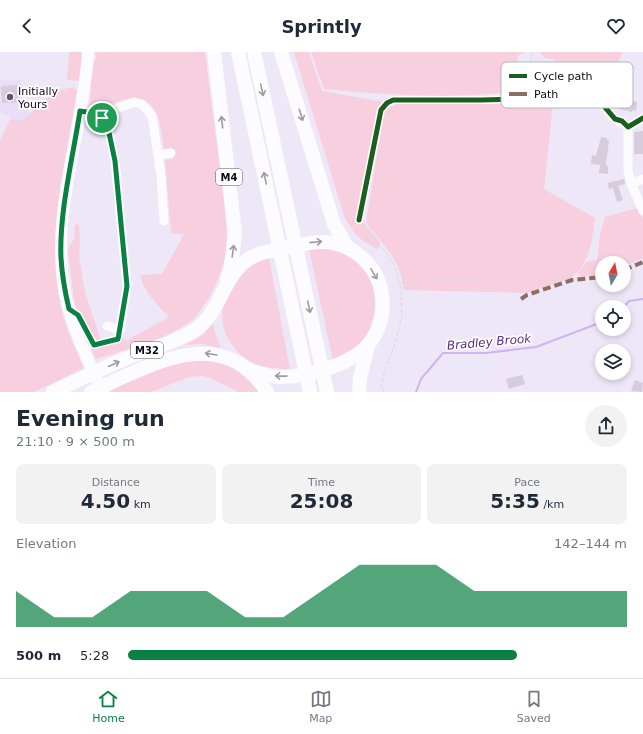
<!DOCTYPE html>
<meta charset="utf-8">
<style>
body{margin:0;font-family:"DejaVu Sans",sans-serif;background:#f2f2f3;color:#1f2937;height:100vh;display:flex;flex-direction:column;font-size:15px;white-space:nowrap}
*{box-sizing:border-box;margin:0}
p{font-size:13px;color:#747a83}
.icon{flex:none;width:22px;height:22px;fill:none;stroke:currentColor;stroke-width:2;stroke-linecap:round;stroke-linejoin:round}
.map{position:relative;height:340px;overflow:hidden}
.panel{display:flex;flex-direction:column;background:#fff;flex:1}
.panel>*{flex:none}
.needle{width:26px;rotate:10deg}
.fabs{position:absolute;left:595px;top:204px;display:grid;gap:8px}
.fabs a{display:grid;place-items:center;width:36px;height:36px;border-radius:50%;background:#fff;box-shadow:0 2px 6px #0003;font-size:20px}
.pin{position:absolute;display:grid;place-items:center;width:34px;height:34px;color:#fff;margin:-17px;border:2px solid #fff;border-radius:50%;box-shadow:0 1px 4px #0007}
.round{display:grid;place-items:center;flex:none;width:42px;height:42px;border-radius:21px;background:#f2f2f3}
.overview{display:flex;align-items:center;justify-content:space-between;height:68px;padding:0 16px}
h1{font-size:22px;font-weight:700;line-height:30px}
.figures{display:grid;grid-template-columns:repeat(3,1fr);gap:6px;height:68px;padding:4px 16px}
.figures div{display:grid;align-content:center;border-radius:8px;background:#f2f2f3;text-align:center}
.figures b{font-size:20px;font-weight:700}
.figures small{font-size:11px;font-weight:400}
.figures p{font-size:11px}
.chart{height:112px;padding:8px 16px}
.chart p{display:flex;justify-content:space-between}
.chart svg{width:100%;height:72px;margin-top:4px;fill:#0b8043;opacity:.7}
ul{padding:0 16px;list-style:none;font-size:13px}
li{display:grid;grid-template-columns:64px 48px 1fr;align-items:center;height:30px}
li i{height:10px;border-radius:5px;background:#0b8043}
header{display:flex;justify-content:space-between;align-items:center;height:52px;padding:0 16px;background:#fff;font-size:18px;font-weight:700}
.tab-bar{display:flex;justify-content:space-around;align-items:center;height:56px;border-top:1px solid #e0e1e3;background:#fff;font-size:11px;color:#747a83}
.tab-bar a{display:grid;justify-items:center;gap:2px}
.tab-bar .selected{color:#0b8043}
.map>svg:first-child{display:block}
</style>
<header><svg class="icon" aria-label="back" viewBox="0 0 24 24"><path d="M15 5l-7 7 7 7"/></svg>Sprintly<svg class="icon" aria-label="heart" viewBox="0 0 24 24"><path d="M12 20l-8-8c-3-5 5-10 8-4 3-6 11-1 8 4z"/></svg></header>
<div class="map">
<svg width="643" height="340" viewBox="0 0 643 340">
<rect width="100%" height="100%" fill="#eee7f8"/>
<path fill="#e8def8" d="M21,27l2,19 6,16 -7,7h-6l-16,-9v-32z"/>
<path fill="#f7cfdf" d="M69,0h14l-3,29 -13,-1z
M94,0h111c5,42 11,84 16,126 2,20 9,61 4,79 -4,20 -21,56 -38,67 -25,17 -63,26 -91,35l-6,-13v-14l-12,-19 -4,-13 -6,-51 7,-12 -1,-11 5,-3 1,25 -1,7 6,37 16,49 16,-4 10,3 42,-23c-12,-13 -25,-24 -29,-42l22,-1 22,-40 -13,-1 -6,-73 8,-1 -1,-11 -8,1c-5,-35 -8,-61 -51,-46 -9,3 -13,8 -23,4l1,-33 3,-12 3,-6z
M294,0h15l13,39 62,11 -24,116 20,24 -2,7c-17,-7 -26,-17 -34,-33z
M311,0h214l-8,4 2,18 5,3 -12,15c-63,7 -125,3 -188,-3z
M539,0h84l-6,13 -4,31 -60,-9 2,-27 -10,-2z
M73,35l4,4c-11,70 -32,146 -16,217 4,20 15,41 23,60l-50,24h-34v-251l10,-22 12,2 34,-30z
M550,47l3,4 -9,86 51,29c-3,24 -5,45 -25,61l-44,14 -123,-3c1,-26 -22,-48 -37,-67l18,-111 4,-4 9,-4h87z
M638,156l5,11v39l-19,8v-3h-22v11l-21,3 -4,-3 9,-12 11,-2 3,-25 5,-18z
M318,196c13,2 25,4 35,11 30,22 28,67 1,90 -5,5 -14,8 -21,12l-24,-112z
M269,206l21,111c-9,0 -19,0 -28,-3 -24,-6 -44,-33 -39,-58 2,-6 6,-12 8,-17 10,-18 19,-27 38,-33z
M213,271l2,10 6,15 -19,-4 -17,1 18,-10z
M196,306c34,7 40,7 63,34h-20l-29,-14 -7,-2 -14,1 -38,15h-40v-3l62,-25z"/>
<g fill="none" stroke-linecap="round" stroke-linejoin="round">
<path stroke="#ceb4f0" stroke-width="2" d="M624,255l5,-6 14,-2
M416,340l5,-13 22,-26h43l50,-6 66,-25"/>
</g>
<path fill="#d6ccdb" d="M20,33l1,7h-3l1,10 -17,1 -1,-17z
M625,46l12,4 -1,9 -4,-1v2l-13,-3 1,-10z
M643,79v23h-9v-22z
M601,85l6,1v2h2l-3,24 2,3v7l-9,-1 1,-8 -9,-1 1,-9 4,1z
M624,127l1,5 -7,2 5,14 -6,2 -4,-14 -4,1 -2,-6z
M522,323l3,9 -16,5 -3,-10z
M635,328l8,3 -1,9 -11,-1z"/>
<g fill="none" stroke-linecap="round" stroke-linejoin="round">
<path stroke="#dad7dd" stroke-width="1" stroke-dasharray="4 2" stroke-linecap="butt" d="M522,38l8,-22 2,-16
M359,168l30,36 7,13 5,21 1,26 -8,31 -9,23 -4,16 3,6
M400,231l48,-3 72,2 52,-5v3
M89,284l5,9 24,-6"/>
<path stroke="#fcfbfe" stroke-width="9" d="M521,47c26,-4 59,-12 82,6 4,4 7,10 12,14 4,3 9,4 13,8l15,-9
M80,59l13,2 9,5 6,10 7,33 12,125 -7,44 -13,-4
M102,66l6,-6 26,-10 8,2 10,12 9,60 3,45
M628,75v44l3,12 12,28
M158,103l13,-2
M631,131l12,-4"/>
<path stroke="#fcfbfe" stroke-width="12" d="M88,0c-4,76 -37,159 -24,235 6,37 23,71 38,105"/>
<path stroke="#fcfbfe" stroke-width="14" d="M214,0l21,181 -4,33 -4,13
M238,0l72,340
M254,0l73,340
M281,0l53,172 13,23
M53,340c23,-11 46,-22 69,-32 24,-10 51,-16 73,-30 23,-15 28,-50 49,-68 11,-9 26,-11 39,-14 14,-2 28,-7 42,-6 28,1 54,25 57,53 3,19 -3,40 -17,53 -19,18 -60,30 -87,29 -11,-1 -21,-5 -32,-8
M91,340c57,-26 131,-71 176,0
M359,340l1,-14 8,-32"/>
<path stroke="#8d6e63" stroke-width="4" stroke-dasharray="8 4" stroke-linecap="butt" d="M624,218l19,-8
M521,247l6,-4 45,-15 30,-3"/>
<g stroke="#fff" stroke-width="8">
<path id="cycleway" d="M80,59l13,2 9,5 6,10 7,33 12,125 -7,44
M359,168l22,-110 6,-7 6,-3h88l40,-1 46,-5 29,7 7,4 12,14 7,2 6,6 15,-9"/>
</g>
<use href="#cycleway" stroke="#1b5e20" stroke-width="5"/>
</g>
<defs><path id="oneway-shaft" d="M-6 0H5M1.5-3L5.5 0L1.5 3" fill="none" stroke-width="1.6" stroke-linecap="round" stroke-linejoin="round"/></defs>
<g stroke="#9e9aa2">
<use href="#oneway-shaft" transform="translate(262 38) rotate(77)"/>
<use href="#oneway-shaft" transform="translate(301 63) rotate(73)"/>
<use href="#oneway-shaft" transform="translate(222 70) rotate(-97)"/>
<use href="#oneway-shaft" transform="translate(265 126) rotate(-102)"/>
<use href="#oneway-shaft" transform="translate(316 190) rotate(-6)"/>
<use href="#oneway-shaft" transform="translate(233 199) rotate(-82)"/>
<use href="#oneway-shaft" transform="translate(374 222) rotate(60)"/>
<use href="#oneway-shaft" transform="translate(309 255) rotate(78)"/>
<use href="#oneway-shaft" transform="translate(211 302) rotate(-171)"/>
<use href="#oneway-shaft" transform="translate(114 312) rotate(-25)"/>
<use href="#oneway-shaft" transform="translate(281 324) rotate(-179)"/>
</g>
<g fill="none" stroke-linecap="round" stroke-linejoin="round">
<g stroke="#fff" stroke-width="8">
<path id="route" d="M80,59l13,2 9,5 6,10 7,33 12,125 -9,53 -24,6 -16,-30 -9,-6c-4,-17 -7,-34 -8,-51 -2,-46 12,-101 19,-147z"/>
</g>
<use href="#route" stroke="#0b8043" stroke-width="5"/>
</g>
<circle fill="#5e5767" stroke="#fff" stroke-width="1.5" cx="10" cy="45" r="4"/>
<g text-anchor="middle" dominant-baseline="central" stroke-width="3.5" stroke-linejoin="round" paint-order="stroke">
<g fill="#fff" stroke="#58535e" stroke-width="1">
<rect x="216" y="117" width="26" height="16" rx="3"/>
<rect x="131" y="290" width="32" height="16" rx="3"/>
</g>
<g font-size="10" font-weight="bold" fill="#100919">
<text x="229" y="125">M4</text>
<text x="147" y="298">M32</text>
</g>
<g font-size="11" fill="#100919" stroke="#fff" text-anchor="start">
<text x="18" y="39">Initially<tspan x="18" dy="13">Yours</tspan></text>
</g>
<g font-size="12" font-style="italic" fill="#5a2c86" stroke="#fff">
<text transform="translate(489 290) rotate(-5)">Bradley Brook</text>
</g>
</g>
<rect x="501" y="10" width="132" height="46" rx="6" fill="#fff" stroke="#b7b5ba" stroke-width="1"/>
<rect x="509" y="22" width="18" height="4" fill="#1b5e20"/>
<rect x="509" y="40" width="18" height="4" fill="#8d6e63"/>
<g font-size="11" fill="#100919">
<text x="534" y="28">Cycle path</text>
<text x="534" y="46">Path</text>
</g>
</svg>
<div class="fabs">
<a><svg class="needle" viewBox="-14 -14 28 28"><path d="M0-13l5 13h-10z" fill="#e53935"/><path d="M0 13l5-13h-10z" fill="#747a83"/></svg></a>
<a><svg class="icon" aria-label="locate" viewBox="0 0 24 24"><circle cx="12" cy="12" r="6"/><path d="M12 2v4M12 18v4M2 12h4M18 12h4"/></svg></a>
<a><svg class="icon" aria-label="layers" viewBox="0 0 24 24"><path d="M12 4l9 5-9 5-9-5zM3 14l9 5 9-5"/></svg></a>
</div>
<div class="pin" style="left:102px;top:66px;background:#1e9e55"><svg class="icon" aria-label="arrive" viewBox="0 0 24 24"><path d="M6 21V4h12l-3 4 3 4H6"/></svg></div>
</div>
<section class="panel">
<div class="overview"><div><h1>Evening run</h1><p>21:10 · 9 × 500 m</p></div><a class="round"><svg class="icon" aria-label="share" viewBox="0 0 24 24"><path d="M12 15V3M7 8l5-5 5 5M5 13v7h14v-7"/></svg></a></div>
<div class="figures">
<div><p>Distance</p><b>4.50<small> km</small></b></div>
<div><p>Time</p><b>25:08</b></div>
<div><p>Pace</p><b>5:35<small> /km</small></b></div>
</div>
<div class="chart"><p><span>Elevation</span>142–144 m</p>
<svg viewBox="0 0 160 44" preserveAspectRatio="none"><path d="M0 44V22L10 38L20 38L30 22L40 22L50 22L60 38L70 38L80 22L90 6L100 6L110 6L120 22L130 22L140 22L150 22L160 22V44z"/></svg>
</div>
<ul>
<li><b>500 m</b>5:28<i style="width:78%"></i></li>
</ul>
</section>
<nav class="tab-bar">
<a class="selected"><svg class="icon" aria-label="home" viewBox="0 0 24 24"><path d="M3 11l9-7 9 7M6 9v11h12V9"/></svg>Home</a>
<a><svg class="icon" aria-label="map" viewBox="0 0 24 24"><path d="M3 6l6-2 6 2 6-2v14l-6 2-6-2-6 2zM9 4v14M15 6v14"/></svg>Map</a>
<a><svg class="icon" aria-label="saved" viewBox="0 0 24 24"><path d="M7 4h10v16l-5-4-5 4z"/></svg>Saved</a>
</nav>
